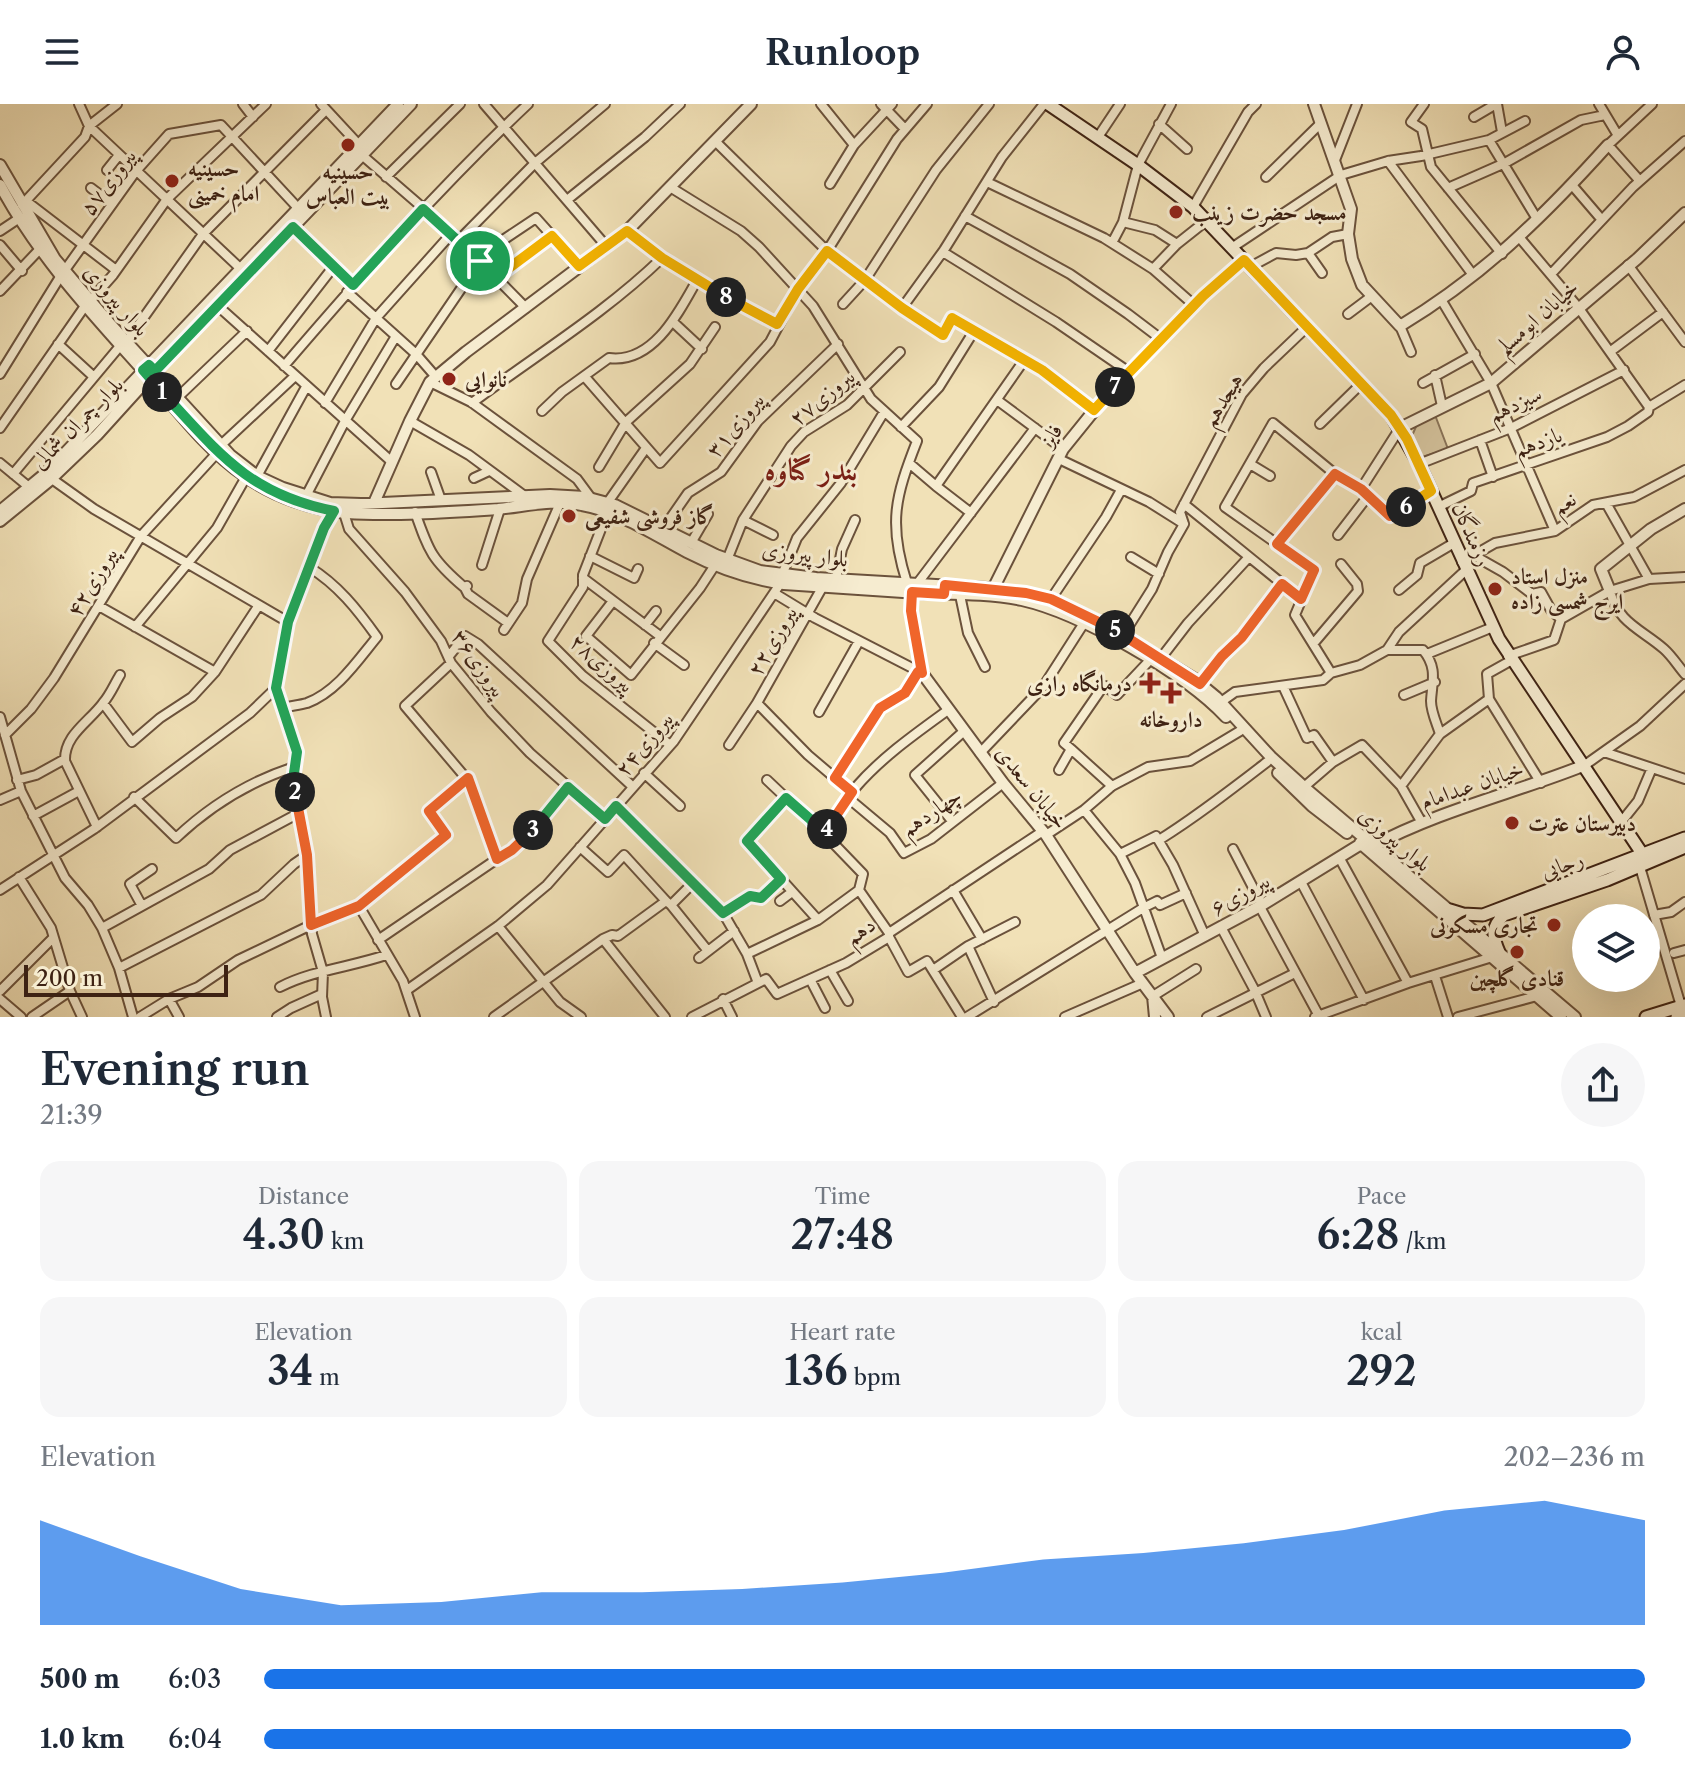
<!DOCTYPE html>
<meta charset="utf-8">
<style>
body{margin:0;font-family:"Libre Caslon Text",Amiri,serif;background:#f6f6f7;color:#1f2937;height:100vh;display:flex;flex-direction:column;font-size:30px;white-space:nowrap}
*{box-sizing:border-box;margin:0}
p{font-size:26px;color:#747a83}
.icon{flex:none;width:44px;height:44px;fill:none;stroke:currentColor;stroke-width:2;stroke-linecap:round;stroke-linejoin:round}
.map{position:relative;height:913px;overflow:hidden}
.details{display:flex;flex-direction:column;background:#fff;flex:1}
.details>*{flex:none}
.buttons{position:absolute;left:1572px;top:800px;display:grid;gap:16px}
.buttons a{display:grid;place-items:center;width:88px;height:88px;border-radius:50%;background:#fff;box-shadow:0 8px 32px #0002;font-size:40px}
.scale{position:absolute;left:24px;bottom:20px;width:204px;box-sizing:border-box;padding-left:8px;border:4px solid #3e2213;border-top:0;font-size:22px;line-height:28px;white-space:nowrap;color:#3e2213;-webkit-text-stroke:6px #f6ecd0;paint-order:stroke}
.pin{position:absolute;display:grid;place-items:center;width:68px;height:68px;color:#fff;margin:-34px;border:4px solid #fff;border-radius:50%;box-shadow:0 2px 8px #0007}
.km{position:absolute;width:40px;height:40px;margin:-20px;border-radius:50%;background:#222;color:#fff;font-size:22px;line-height:40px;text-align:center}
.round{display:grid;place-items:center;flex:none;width:84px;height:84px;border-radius:42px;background:#f6f6f7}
.head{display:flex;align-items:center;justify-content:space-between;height:136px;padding:0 40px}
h1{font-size:44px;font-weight:600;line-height:60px}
.stats{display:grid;grid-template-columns:repeat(3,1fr);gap:12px;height:136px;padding:8px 40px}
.stats div{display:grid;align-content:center;border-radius:20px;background:#f6f6f7;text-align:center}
.stats b{font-size:40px;font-weight:600}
.stats small{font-size:22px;font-weight:400}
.stats p{font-size:22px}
.chart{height:224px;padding:16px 40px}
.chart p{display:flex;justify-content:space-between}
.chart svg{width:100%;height:144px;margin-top:8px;fill:#1a73e8;opacity:.7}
ul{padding:0 40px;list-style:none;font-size:26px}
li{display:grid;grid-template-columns:128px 96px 1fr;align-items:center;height:60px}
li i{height:20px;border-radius:10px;background:#1a73e8}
header{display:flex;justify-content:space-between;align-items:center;height:104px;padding:0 40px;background:#fff;font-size:36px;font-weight:600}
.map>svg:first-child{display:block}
</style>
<header><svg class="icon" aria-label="menu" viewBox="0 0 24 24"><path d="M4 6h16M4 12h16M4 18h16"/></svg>Runloop<svg class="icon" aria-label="person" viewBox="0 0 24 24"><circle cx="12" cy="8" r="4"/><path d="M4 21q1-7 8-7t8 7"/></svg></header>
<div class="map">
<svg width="1685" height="913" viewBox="0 0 1685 913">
<rect width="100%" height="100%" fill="#f1e1b7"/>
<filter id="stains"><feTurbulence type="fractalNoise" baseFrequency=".0025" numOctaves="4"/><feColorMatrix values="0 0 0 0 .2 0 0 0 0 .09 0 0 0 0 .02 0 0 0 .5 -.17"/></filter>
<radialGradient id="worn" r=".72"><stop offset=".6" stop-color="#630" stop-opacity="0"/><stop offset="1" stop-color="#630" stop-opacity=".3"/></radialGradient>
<path fill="#d3c19b" stroke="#887257" stroke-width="2" d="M1435,311l13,34 -26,8 -11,-19 7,-16z"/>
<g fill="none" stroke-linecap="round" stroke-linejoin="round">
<g stroke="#6b523c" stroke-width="12">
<path id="minor" d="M79,0l10,22 153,144
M243,0l10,13
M321,0l38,41
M484,0l123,143
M821,0l33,41
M881,0l24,25
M1424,0l-13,18 11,7 9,38 71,87
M1497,0l5,28
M1599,0l18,30
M1474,13l22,-13
M1159,20l28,25
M1098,33l22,-33
M1489,36l48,79
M715,37l112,110 75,57 41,27 9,-17 90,52 52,40
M363,52l89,77 74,75
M1335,56l22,-56
M1388,57l85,114
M107,66l12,-15
M386,73l74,-73
M1266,73l55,-54
M1639,76l-31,-35 44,-41
M987,78l117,56 49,31 41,36
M830,80l24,-39 38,-41
M1572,81l30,35
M670,83l71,44 18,16 54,59 58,93 46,42c-22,56 -29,83 -10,142
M91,84l21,16
M1448,84l57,-25 76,-43 24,-5
M567,96l78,-63 35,-33
M26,97l90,69
M22,101l63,-68 4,-11 28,-22
M1193,103l55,-95 8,-8
M965,112l105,58 58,40 33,25
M1123,118l32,8 22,14
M293,123l60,58
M0,127l18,-12
M627,127c47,37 97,66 150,93
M1519,133l59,70 71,100 36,-22
M459,136l76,-77 70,-59
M1112,139l11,-21 15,-57 33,-61
M0,141l22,26
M1233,143l108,-72 47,-14 33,-5 68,-16 36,-19
M943,148l113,70 73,50
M1308,149l14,20
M1628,161l57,77
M1250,163l26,-14 20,2 12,-2 24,-16 16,-3
M1153,165l24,-25 29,-23
M65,166l71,-99 33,-37 52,-9 77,83
M1551,170l82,-87 52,-46
M497,173l55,-41
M0,187l39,-41
M347,188l69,62 20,23
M90,197l23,-26 54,-76 99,-95
M1442,197l49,82 64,148
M843,200l22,-24 71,-110 53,-66
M219,203l173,155
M902,204l42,-58 58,-93 42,-53
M1348,210l24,-18
M673,218l29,27
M1400,222l11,26
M127,237l76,-107 123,-124
M58,240l36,33
M268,247l66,-85
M1611,247l52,-39
M284,262c78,-91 157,-180 244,-262
M0,270l60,-97
M1435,271l7,31
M585,273l75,86 110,-121 28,-53 29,-38 70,-112 30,-35
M430,278l41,20 106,77 14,19
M1423,279l52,-29
M396,280l84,-123 11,-13 45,-30 43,48
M178,293l69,-66
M997,296l66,49
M325,299l51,-85 76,-85
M472,299c64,-48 132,-89 190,-145
M542,307l20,-19 47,-34c44,6 70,-46 88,-78
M410,317l59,34 57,42
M1320,320l40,-39
M901,323l38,-40 35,-56
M0,324l85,-122
M1480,336l13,37
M221,341l74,-69
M1059,355l90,43 35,22
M0,359l29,24
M909,359l27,23
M1250,360l20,12
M1419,360l92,-36 113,-58
M599,363l27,-45 64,-58 25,-37
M431,368l10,28
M13,370l107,-128
M257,372l49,-89
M474,374l15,-7
M52,375l42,30 194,113
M1361,385l39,-61
M306,392l39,-75 51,-85
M1368,392l22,20 41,-25
M608,398l38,-54
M1606,399l43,76
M1184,400l117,95
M1438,403l33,-16 2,-8 134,-46 21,-11 20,-14 1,-5
M608,407l-25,64v12l-35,54 35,35 87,69
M415,408c14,40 17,48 50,76l2,-2
M344,409l5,16 56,63 36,49 10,22 40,49 39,41 75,66
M971,409l-35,-27 89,-127
M743,416l30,15
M663,425l25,-36 33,-21 37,-51 80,-77
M691,439l17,-29
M1277,440l58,-70
M1473,451l30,17 29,22 9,-2 10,18 10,9
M590,452l44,22 4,-9
M1131,453l28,17
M727,456l16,-40 48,-74 13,-14 43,-27 53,-53
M1462,458l33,-19 60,-12 38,-26 41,-8 51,-27
M482,461l18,-56
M782,471l15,-37 44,-55 43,-71
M583,474l77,58
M836,475l6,-30 13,-29
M917,480l118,-156
M823,482l-66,117 51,52 27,23
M465,484l3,6 40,29
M1399,486l18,-15 3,-12 34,-20
M1610,487c8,32 31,38 54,58 8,7 14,17 21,25
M774,489l41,25 107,55
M960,491l8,38 17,34
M1051,495l55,-82 15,-27
M613,497l-27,35 45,39 69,-87 15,-23
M99,502l116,66
M645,521l11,-14
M135,523l82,-99 29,-51
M504,526l18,-27 5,-24 33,-76
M1123,531l29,-46 16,-37 16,-28 -4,-12 62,-118 22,-26 43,-41
M654,539l30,22
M1313,540l45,-53 -1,-7 -16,-20
M1387,546h36c15,18 9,32 8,51 0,11 6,23 9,33l-39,52 21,37
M1427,550l66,-27
M449,552l16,-20 13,8 154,142
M1508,552l46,-16 7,-21 49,-28 39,-12 36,-2
M1161,554l27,-35 61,-66
M1512,556l-25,14 2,25 52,84
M1331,569l-36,-58 19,-45 -89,-63 48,-84 62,51 26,15 7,7 -30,39
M1200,580l22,-28 20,-19 40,-53
M1283,582l24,52 7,-3 19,27
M1404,591l31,-13
M1221,598l14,-10 88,-12 8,-7 29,-8 27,-15 12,-18 67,-62
M103,599l29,39 28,-24 32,-21 23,-25 44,-67
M282,604c8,-2 18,-3 25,-5 30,-11 51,-43 70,-66 -20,-28 -39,-52 -68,-70
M819,608l40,-71
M0,613l21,74 44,87 23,27 14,23 17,40 14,49
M1440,630l49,-35
M5,631l26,-26 23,-31 87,-142 76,-83
M729,641l28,-42
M1071,645l41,37
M1604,648l81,27
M980,649l63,-66 41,-64
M1585,661l55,-39 45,-42
M1059,666l12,-21 -7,-6 38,-55 3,-2 12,9 33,-35
M644,669l36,33
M17,676l19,-5 29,-16
M767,676l19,18
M1304,683l29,-25 29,-17 39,41
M852,688l-17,-14 45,-70 25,-15 13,-21
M134,693l42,41c35,-33 72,-56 118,-71
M847,693l43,36 14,20 27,-14 72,-56
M0,696l21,-9
M616,702l106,105 25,43
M1084,706l36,44 15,29 27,75
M299,709l8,42 5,79 11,38 -1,25 4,20
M33,712l46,-25
M952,717l-37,-46 48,-43
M1622,717l16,-20 14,-33
M97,723l-32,-66c-1,-26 24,-39 38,-58 7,-8 11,-18 17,-28
M822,730c13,-15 21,-32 34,-47 26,-30 59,-53 92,-77
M1046,731l38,-25 28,-24 36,-19 42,-6 50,-30
M1159,736c37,-23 73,-51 108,-78
M580,743l28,25 16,-17 42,46
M1233,745l29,56
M1120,750l36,-18 17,29 32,71
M497,755l28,-20 43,-52
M1340,755l68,124
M1640,763l41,139
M19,773l32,51 19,63 12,26
M1301,778l63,118
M0,786l94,-61 156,-116 26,-25
M953,786l29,49
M780,797l12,-9
M671,801l37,46
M142,802l-12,-22 22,-15
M359,802l44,75 12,36
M1260,803l59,109
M723,809l27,-17 11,2 20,-19
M1654,811l17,-3 14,-10
M818,816l41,-30
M498,822l62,76 21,15
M1221,823l34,64 11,26
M102,824l107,-59 21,-19 69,-37 -6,-33 4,-28 -21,-64 12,-66 36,-94 10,-17
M889,833l19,35 19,-11 35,56
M603,835l62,78
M378,836l119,-81 -26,-75 -66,-78 46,-43
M1674,849l11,-3
M699,854l35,-27
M119,864l142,-73 33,-31 13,-9
M830,866l18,31
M933,866l35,-24
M1435,872l13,41
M810,875l15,29
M758,879l-11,-29 71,-34 -71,-79 39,-43 24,21 53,55 -4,16 30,43
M280,883c33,-17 71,-20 106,-32
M407,886l91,-64 49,-41 127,-144 106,-157
M0,887l53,-53
M1153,892l43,-27
M0,895l21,18
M169,895l10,18
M723,895l9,18
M994,898l-26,-56 47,-24
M32,913l38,-26
M140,913l29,-18 29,-12 40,-27 73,-35 48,-19 87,-71 -17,-24 39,-33
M277,913l14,-9 31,-14
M494,913l109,-78 9,-4 6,1 48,-35 5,4 23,-23
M692,913l74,-38 11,15 69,-31 43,-26v-4l154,-102
M967,913l176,-109 14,-7 3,4 26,-12
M1065,913l78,-34
M1207,913l88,-44
M1315,913l93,-34 81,-25
M1458,913l79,-21"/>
</g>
<g stroke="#6b523c" stroke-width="14">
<path id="tertiary" d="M1314,0l37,105 -3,25 4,25 10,26 38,41c83,-50 143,-109 208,-181
M0,61l55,94 56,66 119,130 27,21 26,12 47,15 31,1 189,-9 35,2 30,8 101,50 44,16 56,7 171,10 64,11 51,24 91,55 23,19 55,60 33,30 271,230
M0,81c37,69 88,124 140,182 33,37 64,81 105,109 28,20 67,34 102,37 46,3 104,-1 151,-4 29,-3 55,-10 84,-4 39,7 71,29 105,47 31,16 63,27 97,32 45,3 89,6 134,9 34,1 70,0 104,7 58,13 163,73 204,117
M1400,324l91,-45 146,-124 48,-46
M374,399l36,-82 20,-39 36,-30 161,-121 124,-127
M0,407l46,-38 352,-369
M0,417l49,-40 48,-46 58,-64 256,-267
M993,485l70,-140 38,-47 102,-106 41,-36
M1610,487l-9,-22 50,-40 34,-20
M912,488l-1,19 11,62 81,110 43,52 89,138 33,44
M1278,669l34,33 35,27
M1360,739l201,174
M1373,742c67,-36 142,-53 212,-81
M1135,869l127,-68 99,-61
M1153,892l2,21"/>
</g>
<g stroke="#3e2213" stroke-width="15">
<path id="secondary" d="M1048,0l90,61 55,42 198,208 28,49 80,175 144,216
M1450,806l13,4 20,1 202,-77
M1499,848c-7,-16 -8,-25 5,-37l103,-35 78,-33
M1646,913l39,-12
M1677,913l8,-2"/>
</g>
<use href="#minor" stroke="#f6ecd0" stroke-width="8"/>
<use href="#tertiary" stroke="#f6ecd0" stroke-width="10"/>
<use href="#secondary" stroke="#f6ecd0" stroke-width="11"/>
</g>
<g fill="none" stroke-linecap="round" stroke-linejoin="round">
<g stroke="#fff" stroke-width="16">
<path id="split-1" d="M162,288l-19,-22 6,-5 6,6 138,-144 60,58 70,-76 57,52"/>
</g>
<g stroke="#fff" stroke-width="16">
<path id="split-2" d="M162,288c56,60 86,102 172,119l-10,17 -36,94 -12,66 21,64 -4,28 2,12"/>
</g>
<g stroke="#fff" stroke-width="16">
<path id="split-3" d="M295,688l12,63 4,70 48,-19 87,-71 -17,-24 39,-33 29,81 15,-9 21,-20"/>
</g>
<g stroke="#fff" stroke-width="16">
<path id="split-4" d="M533,726l35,-43 37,32 11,-13 107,107 27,-17 11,2 20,-19 -34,-38 39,-43 24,21 12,15 5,-5"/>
</g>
<g stroke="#fff" stroke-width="16">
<path id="split-5" d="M827,725l25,-37 -17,-14 45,-70 25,-15 13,-21 4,1 -11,-62 1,-19 32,2 1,-9 81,8 25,6 64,31"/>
</g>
<g stroke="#fff" stroke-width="16">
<path id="split-6" d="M1115,526l85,54 22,-28 20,-19 40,-53 19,15 13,-29 -37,-26 58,-70 26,15 29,27 16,-9"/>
</g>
<g stroke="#fff" stroke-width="16">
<path id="split-7" d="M1115,283l88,-91 41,-36 147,155 16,24 24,52 -25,16"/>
</g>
<g stroke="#fff" stroke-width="16">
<path id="split-8" d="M726,193l51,27 21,-35 29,-38 75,57 41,27 9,-17 90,52 52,40 21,-23"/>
</g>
<g stroke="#fff" stroke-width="16">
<path id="split-9" d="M480,157l17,16 55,-41 27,30 48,-35 35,27 64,39"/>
</g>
<use href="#split-1" stroke="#22a559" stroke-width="10"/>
<use href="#split-2" stroke="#22a559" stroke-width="10"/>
<use href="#split-3" stroke="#f0652b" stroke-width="10"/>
<use href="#split-4" stroke="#22a559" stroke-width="10"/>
<use href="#split-5" stroke="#f0652b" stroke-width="10"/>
<use href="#split-6" stroke="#f0652b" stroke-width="10"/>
<use href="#split-7" stroke="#f5b400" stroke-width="10"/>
<use href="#split-8" stroke="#f5b400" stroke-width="10"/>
<use href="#split-9" stroke="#f5b400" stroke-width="10"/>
</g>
<g fill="#8f2418" stroke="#f6ecd0" stroke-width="3">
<circle cx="348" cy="41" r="8"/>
<circle cx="172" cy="77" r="8"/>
<circle cx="1176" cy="108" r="8"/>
<circle cx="449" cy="275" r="8"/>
<circle cx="569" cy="412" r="8"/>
<circle cx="1495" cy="485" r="8"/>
<path d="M1146 567h8v8h8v8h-8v8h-8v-8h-8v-8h8z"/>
<path d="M1167 577h8v8h8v8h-8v8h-8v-8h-8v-8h8z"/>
<circle cx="1512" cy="719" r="8"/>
<circle cx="1554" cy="821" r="8"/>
<circle cx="1517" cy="848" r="8"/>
</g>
<g text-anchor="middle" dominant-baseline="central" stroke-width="6" stroke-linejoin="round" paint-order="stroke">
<g font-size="22" font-weight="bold" fill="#3e2213" stroke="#f6ecd0" text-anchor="start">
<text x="188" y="64">حسینیه<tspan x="188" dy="25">امام خمینی</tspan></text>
<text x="348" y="67" text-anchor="middle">حسینیه<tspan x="348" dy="25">بیت العباس</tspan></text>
<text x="1192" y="108">مسجد حضرت زینب</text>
<text x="465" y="275">نانوایی</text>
<text x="585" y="412">گاز فروشی شفیعی</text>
<text x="1511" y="472">منزل استاد<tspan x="1511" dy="25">ایرج شمسى زاده</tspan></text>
<text x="1132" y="579" text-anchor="end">درمانگاه رازی</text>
<text x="1171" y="615" text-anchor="middle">داروخانه</text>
<text x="1528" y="719">دبیرستان عترت</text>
<text x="1538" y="821" text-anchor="end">تجاری مسکونی</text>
<text x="1517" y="874" text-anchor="middle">قنادی گلچین</text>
</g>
<g font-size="22" fill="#3e2213" stroke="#f6ecd0">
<text transform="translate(108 78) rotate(-53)">پیروزی۵۷</text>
<text transform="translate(117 196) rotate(49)">بلوار پیروزی</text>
<text transform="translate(1537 213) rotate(-41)">خیابان ابومسلم</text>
<text transform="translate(822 293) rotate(-39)">پیروزی۲۷</text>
<text transform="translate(1222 296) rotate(-59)">هیجدهم</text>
<text transform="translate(1515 300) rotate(-25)">سیزدهم</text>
<text transform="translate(77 319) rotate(-45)">بلوار چمران شمالی</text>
<text transform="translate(735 321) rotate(-50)">پیروزی۳۱</text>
<text transform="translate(1051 331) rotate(-56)">فایز</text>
<text transform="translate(1538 338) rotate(-20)">یازدهم</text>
<text transform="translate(1564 399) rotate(-34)">نعم</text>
<text transform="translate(1472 430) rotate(66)">رزمندگان</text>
<text transform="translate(805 450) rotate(7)">بلوار پیروزی</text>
<text transform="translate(92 478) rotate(-59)">پیروزی۴۲</text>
<text transform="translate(772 537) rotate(-60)">پیروزی۲۲</text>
<text transform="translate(479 559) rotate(55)">پیروزی۳۶</text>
<text transform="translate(602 559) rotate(41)">پیروزی۲۸</text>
<text transform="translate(644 640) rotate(-50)">پیروزی۲۴</text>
<text transform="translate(1472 681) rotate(-19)">خیابان عبدامام</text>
<text transform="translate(1032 683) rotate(51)">خیابان سعدی</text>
<text transform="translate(931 708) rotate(-34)">چهاردهم</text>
<text transform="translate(1395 735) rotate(40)">بلوار پیروزی</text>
<text transform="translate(1562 761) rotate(-20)">رجایی</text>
<text transform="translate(1240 790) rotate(-29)">پیروزی۶</text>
<text transform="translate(860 827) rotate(-35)">دهم</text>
</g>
<g font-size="30" font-weight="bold" fill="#7a1f14" stroke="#f6ecd0">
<text x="811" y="365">بندر گناوه</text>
</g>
</g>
<rect width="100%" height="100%" filter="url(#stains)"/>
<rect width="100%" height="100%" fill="url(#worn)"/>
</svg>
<div class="buttons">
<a><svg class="icon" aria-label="layers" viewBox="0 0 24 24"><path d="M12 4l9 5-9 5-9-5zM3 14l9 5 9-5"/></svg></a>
</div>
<div class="scale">200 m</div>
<div class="pin" style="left:480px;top:157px;background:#1e9e55"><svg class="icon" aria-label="arrive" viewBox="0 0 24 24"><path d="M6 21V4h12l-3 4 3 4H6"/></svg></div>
<b class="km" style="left:162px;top:288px">1</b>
<b class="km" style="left:295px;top:688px">2</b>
<b class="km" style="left:533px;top:726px">3</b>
<b class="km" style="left:827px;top:725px">4</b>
<b class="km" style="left:1115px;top:526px">5</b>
<b class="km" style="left:1406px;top:403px">6</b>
<b class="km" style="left:1115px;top:283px">7</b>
<b class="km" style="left:726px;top:193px">8</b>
</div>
<section class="details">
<div class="head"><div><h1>Evening run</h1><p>21:39</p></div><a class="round"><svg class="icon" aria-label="share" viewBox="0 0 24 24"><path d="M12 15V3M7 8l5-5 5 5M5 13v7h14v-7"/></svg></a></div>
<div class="stats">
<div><p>Distance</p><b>4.30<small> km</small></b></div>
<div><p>Time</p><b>27:48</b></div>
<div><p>Pace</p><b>6:28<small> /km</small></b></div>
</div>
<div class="stats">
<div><p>Elevation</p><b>34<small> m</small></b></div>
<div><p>Heart rate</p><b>136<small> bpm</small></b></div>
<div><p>kcal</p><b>292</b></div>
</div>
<div class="chart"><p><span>Elevation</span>202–236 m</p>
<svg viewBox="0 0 160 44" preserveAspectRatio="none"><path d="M0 44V12L10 23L20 33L30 38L40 37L50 34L60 34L70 33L80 31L90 28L100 24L110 22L120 19L130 15L140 9L150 6L160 12V44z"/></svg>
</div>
<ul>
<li><b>500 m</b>6:03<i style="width:100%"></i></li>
<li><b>1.0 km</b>6:04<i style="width:99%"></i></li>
</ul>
</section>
